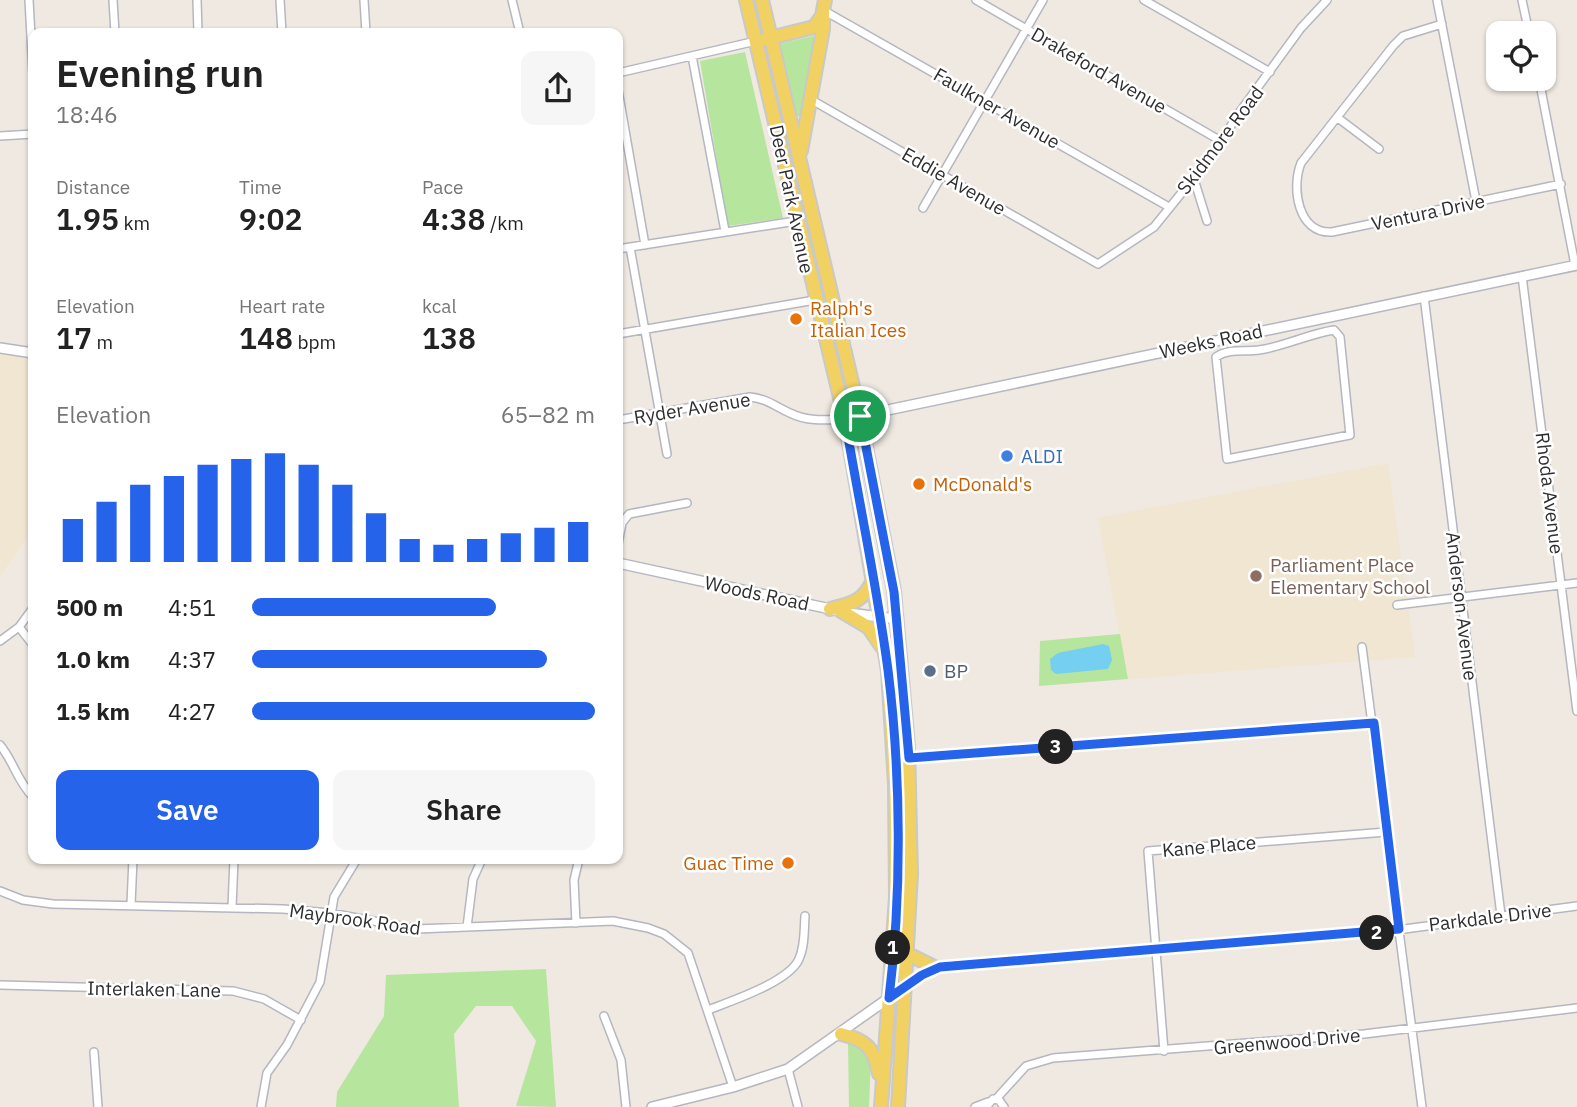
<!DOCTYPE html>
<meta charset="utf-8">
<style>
body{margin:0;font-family:"IBM Plex Sans",sans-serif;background:#f6f6f6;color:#222;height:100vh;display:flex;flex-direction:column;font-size:26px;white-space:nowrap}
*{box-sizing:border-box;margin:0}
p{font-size:23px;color:#767676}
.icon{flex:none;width:38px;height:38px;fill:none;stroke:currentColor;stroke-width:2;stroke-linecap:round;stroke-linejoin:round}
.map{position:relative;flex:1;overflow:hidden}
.panel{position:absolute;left:28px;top:28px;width:595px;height:836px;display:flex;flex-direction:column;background:#fff;border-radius:14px;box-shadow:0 2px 5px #0004}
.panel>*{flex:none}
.tools{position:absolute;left:1486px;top:21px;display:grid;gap:14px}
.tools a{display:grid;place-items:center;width:70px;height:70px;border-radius:14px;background:#fff;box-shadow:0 2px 5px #0004;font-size:35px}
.pin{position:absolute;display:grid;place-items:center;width:60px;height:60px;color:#fff;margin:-30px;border:4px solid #fff;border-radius:50%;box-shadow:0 2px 7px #0007}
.km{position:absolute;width:35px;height:35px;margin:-18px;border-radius:50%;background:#222;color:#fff;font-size:19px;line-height:35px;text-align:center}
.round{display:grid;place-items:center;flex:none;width:74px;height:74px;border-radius:14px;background:#f6f6f6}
.head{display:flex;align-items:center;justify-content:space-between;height:119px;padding:0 28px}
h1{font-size:38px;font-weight:600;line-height:52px}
.stats{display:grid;grid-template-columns:repeat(3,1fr);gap:10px;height:119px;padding:7px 28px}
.stats div{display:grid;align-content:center}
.stats b{font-size:30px;font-weight:600}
.stats small{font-size:19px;font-weight:400}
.stats p{font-size:19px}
.chart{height:196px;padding:14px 28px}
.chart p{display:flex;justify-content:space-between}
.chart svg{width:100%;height:126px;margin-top:7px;stroke:#2563eb;stroke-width:6}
.cta{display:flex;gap:14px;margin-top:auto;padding:14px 28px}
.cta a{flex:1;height:80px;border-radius:14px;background:#2563eb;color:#fff;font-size:28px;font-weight:600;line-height:80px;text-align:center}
.cta a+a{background:#f6f6f6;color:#222}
ul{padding:0 28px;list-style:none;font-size:23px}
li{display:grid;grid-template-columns:112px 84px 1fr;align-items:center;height:52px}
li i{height:18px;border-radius:9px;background:#2563eb}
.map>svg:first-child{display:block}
</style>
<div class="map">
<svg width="1577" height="1107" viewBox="0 0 1577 1107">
<rect width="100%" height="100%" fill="#efe9e1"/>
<path fill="#f0e6d1" d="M0,353l33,5v172l-33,46z
M1388,463l27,194 -287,22 -30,-161z"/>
<path fill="#b6e59e" d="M813,36l3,6 -15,74 -6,1 -17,-73z
M745,52l38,166 -55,8 -28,-165z
M1120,634l8,45 -89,7 1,-45z
M546,969l10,138 -40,-1 20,-65 -24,-35h-36l-22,28 5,73h-123l1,-15 47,-76 2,-41z
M848,1042h9l14,15 -2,50h-20z"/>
<path fill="#75cff0" d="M1103,644l6,2 3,14 -4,9 -52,5 -5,-4 -1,-11 8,-6z"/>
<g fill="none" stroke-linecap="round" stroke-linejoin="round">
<g stroke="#b4b7c1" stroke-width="10">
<path id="minor" d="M29,0l4,74
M113,0l2,33
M197,0l1,33
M280,0l2,33
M364,0l2,33
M512,0l8,33
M976,0l245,141
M1144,0l126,72
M1437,0l39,201
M1522,0l7,33
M823,10l346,197
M1442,24l-39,12 -10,10 -92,117c-10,25 -3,71 31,69l229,-48
M692,56l33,175
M618,73l138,-32
M1539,79l36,186
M618,90l27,155
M810,99l288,165 56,-37 59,-73 26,-41 62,-85 26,-28
M1338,118l41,31
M0,136l33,-2
M1193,176l14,45
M923,208l120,-208
M630,247l37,207
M618,249l178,-28
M1522,276l55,435
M1424,296l77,619
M1334,330l6,7 10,98 -123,24 -11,-102c13,-9 29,-5 43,-7 27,-4 49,-16 75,-20z
M618,334l197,-34
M618,420l132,-23c18,2 24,9 40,16 18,9 36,7 55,6
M618,544l4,-21 7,-9 58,-11
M1397,605l180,-22
M19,627l14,18
M0,641l19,-14 14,-19
M1362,647l60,460
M0,745c14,17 17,36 33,52
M909,759l465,-36
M0,891l23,9 30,4 230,5 47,4 87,16 196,-8 35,7 16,6 24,19 45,134
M131,904l2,-45
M232,907l2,-48
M576,923l-2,-43 5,-21
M467,927l6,-48 9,-20
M0,985l233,6 31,8 37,21
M906,986l34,-19 442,-35 195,-26
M708,1010c23,-9 81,-28 91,-51 6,-13 5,-29 6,-43
M604,1016l17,44 5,47
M1164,1051l-16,-200 238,-19
M94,1052l4,55
M788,1069l10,38
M996,1099l30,-33 27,-8 311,-24 213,-26
M261,1107l6,-34 20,-28 33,-63 14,-85 23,-38
M975,1107l13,-5
M986,1107l7,-8 6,1 5,7"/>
</g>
<g stroke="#b4b7c1" stroke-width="12">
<path id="tertiary" d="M0,348l33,5
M845,419l732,-154
M618,563l217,47
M849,613l47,6
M652,1107l81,-20 55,-18 118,-83"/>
</g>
<g stroke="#c9c9c9" stroke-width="16">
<path id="primary" d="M746,0l99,419 43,252 7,113 1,113 -15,210
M762,0l98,416 34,175 14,155 3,128 -13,233
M766,39l48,-12 8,-11 3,-16
M801,151l22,-122v-19
M830,609c22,-5 34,-8 43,-29
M841,611l27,16 14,20
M908,954l28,14
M841,1034c26,6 33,14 38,40"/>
</g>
<use href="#minor" stroke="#fff" stroke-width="7"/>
<use href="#tertiary" stroke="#fff" stroke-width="9"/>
<use href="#primary" stroke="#f2d163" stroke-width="12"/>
</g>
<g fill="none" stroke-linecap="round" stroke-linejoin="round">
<g stroke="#fff" stroke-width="14">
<path id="route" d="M860,416l34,176 15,166 465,-35 25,206 -459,38 -18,8 -33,23c13,-104 12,-224 -1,-328 -11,-84 -29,-167 -43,-251z"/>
</g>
<use href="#route" stroke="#2563eb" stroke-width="9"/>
</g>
<g fill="#e8710a" stroke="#fff" stroke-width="2.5">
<circle cx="796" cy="319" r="7"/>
<circle cx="919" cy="484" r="7"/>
<circle cx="788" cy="863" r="7"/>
</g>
<circle fill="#3f7fe0" stroke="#fff" stroke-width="2.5" cx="1007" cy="456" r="7"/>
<circle fill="#8d6e63" stroke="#fff" stroke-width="2.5" cx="1256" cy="576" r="7"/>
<circle fill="#5c6f8a" stroke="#fff" stroke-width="2.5" cx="930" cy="671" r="7"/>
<g text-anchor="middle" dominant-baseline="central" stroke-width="5" stroke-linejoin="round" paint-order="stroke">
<g font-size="19" fill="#2e2e2e" stroke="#fff">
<text transform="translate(1099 70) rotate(30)">Drakeford Avenue</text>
<text transform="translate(997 108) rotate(30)">Faulkner Avenue</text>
<text transform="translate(1220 140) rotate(-53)">Skidmore Road</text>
<text transform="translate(954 181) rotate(30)">Eddie Avenue</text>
<text transform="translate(792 199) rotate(78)">Deer Park Avenue</text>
<text transform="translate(1428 212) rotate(-12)">Ventura Drive</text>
<text transform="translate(1211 341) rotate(-12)">Weeks Road</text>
<text transform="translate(692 408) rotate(-9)">Ryder Avenue</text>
<text transform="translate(1550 493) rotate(83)">Rhoda Avenue</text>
<text transform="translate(757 593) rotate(12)">Woods Road</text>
<text transform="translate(1462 606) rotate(83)">Anderson Avenue</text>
<text transform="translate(1209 846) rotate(-5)">Kane Place</text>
<text transform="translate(1490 917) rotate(-7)">Parkdale Drive</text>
<text transform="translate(355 919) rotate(8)">Maybrook Road</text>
<text transform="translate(154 989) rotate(1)">Interlaken Lane</text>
<text transform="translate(1287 1041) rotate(-5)">Greenwood Drive</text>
</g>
<g font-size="19" fill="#c56008" stroke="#fff" text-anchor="start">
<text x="810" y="308">Ralph's<tspan x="810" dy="22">Italian Ices</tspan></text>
<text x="933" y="484">McDonald's</text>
<text x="774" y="863" text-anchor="end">Guac Time</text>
</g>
<g font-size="19" fill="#366cbe" stroke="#fff" text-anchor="start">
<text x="1021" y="456">ALDI</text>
</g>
<g font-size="19" fill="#785e54" stroke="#fff" text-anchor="start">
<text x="1270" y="565">Parliament Place<tspan x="1270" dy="22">Elementary School</tspan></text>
</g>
<g font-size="19" fill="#4e5e75" stroke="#fff" text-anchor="start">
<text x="944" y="671">BP</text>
</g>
</g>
</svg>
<div class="tools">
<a><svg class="icon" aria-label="locate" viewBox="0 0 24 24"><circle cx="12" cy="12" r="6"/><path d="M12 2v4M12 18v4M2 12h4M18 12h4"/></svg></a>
</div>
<div class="pin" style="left:860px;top:416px;background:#1e9e55"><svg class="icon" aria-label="arrive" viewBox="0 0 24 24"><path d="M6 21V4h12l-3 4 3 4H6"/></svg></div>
<b class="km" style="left:893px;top:948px">1</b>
<b class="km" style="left:1377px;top:933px">2</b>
<b class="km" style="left:1056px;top:747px">3</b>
<section class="panel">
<div class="head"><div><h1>Evening run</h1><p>18:46</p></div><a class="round"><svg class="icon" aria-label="share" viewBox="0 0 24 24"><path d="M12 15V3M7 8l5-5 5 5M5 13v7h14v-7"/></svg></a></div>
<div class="stats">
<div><p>Distance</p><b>1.95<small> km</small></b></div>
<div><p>Time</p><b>9:02</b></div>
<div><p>Pace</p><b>4:38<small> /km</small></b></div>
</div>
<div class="stats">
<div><p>Elevation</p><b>17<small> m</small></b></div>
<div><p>Heart rate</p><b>148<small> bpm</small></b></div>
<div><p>kcal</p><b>138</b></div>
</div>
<div class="chart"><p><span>Elevation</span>65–82 m</p>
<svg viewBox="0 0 160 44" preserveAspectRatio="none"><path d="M5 44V29M15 44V23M25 44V17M35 44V14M45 44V10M55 44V8M65 44V6M75 44V10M85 44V17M95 44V27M105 44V36M115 44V38M125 44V36M135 44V34M145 44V32M155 44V30"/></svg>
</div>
<ul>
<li><b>500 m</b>4:51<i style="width:71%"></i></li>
<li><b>1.0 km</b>4:37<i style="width:86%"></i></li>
<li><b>1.5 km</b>4:27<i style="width:100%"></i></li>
</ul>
<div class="cta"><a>Save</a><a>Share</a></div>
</section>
</div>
